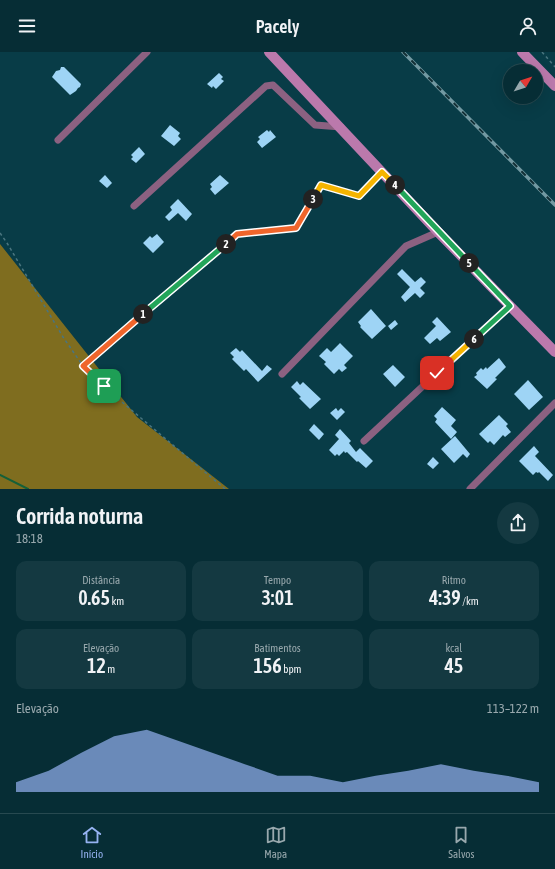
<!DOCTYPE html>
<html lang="pt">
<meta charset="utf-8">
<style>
body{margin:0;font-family:"Asap Condensed",sans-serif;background:#143941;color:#f1f3f6;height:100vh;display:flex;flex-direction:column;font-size:15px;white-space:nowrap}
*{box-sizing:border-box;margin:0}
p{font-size:13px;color:#98a8ad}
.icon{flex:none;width:22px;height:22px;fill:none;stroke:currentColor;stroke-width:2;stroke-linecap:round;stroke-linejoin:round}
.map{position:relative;height:437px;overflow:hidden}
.drawer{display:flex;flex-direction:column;background:#062d35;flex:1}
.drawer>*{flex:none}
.needle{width:26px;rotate:51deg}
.controls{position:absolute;left:503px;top:12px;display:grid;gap:8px}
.controls a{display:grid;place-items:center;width:40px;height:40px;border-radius:50%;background:#062d35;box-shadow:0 4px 16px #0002,0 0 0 1px #274950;font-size:20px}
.pin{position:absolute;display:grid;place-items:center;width:34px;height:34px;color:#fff;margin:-17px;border-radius:8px;box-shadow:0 2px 6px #0006}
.km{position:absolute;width:20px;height:20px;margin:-10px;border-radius:50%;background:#222;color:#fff;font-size:11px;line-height:20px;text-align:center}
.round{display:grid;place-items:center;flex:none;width:42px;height:42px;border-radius:21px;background:#143941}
.head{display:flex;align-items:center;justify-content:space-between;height:68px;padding:0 16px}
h1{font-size:22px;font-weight:600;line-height:30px}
.stats{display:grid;grid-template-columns:repeat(3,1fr);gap:6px;height:68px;padding:4px 16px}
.stats div{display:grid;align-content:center;border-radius:10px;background:#143941;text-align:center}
.stats b{font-size:20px;font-weight:600}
.stats small{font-size:11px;font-weight:400}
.stats p{font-size:11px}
.chart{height:112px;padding:8px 16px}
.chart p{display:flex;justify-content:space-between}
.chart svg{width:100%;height:72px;margin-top:4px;fill:#95b2f1;opacity:.7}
header{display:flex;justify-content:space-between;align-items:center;height:52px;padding:0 16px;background:#062d35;font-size:18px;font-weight:600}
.dock{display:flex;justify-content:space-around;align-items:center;height:56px;border-top:1px solid #274950;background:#062d35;font-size:11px;color:#98a8ad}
.dock a{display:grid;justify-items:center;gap:2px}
.dock .active{color:#95b2f1}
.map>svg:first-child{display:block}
</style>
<header><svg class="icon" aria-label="menu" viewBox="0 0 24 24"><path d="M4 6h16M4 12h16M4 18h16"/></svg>Pacely<svg class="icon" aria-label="person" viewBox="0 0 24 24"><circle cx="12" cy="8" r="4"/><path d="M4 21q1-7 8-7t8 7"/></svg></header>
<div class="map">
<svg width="555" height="437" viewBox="0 0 555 437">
<rect width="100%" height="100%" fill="#083c47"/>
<path fill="#7f6d1f" d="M0,192l137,173 92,72h-229z"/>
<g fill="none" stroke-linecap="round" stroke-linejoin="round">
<path stroke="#146039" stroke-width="2" d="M0,423l28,14"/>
</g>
<path fill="#9ed4f5" d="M61,15h3l17,17 -1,3 -2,1 -2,3 -6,4 -18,-18 4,-6 4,-1z
M219,21l4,4 -2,2 3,2 -8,8 -3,-3 -1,2 -5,-4z
M170,73l10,8 -2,3 3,3 -7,7 -13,-10z
M267,78l2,2 1,-2 6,7 -14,11 -5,-6 3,-3 -2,-2z
M139,95l6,7 -9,9 -5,-4 2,-2 -2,-2z
M105,123l7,8 -5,5 -8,-7z
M220,123l9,8 -14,12 -5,-6 2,-2 -2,-3z
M178,147l14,15 -6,7 -8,-8 -9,8 -4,-4 7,-7 -2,-3z
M157,182l7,8 -11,11 -10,-10 7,-7 2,2z
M402,217l13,13 6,-5 5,5 -6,6 5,5 -5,5 -5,-5 -10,9 -4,-5 9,-10 -13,-13z
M371,257l15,17 -14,13 -12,-12 1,-1 -3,-4z
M437,265l14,15 -11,9 -3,-3 -7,6 -6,-6 12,-12 -4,-4z
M395,268l3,4 -7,6 -3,-4z
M340,291l13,13 -9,9 3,3 -5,4 -3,-3 -5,5 -10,-10 2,-2 -7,-6 8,-8 4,4z
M236,296l4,4 2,-2 20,21 5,-6 5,4 -14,13 -12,-13 -2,2 -12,-12 2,-2 -4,-4z
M499,306l7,9 -11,11 2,1 -10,10 -13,-12 3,-2 -1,-2 5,-5 2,2 3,-3 1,2z
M393,313l12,12 -10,10 -12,-13z
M528,328l15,17 -14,13 -15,-16z
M297,329l3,4 3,-3 18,17 -11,10 -11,-11 2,-1 -10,-10z
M442,355l14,13 -5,6 6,6 -6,7 -16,-17 2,-3 -3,-3z
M336,356l2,3 3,-3 4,4 -8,8 -7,-7z
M499,363l9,9 -2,2 5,6 -6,5 -2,-2 -9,10 -4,-4 -2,2 -9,-9z
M314,372l10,10 -5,6 -10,-10z
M340,377l11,12 -2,2 7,9 4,-4 13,13 -7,7 -8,-7 -1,1 -10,-10 -2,1 -1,-2 -5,5 -2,-2 -2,2 -6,-6 10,-11 -4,-4z
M455,384l15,18 -3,4 -4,-4 -9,9 -13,-14z
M534,394l5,6 -4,4 18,19 -5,6 -9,-9 -1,1 -2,-1 -3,3 -14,-14z
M433,405l6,6 -6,6 -6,-5z"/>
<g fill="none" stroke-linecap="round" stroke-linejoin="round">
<path stroke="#4a757f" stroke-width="1.5" stroke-dasharray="3 3" stroke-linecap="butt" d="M542,0l13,15
M0,181l7,10 56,94 20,29 20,20 122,103
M83,314l154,-132 59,-6 25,-43 38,12 17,-19"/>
<path stroke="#8c6181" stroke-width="7" d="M58,88l89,-88
M134,154l132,-120 7,-1 42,40 26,2
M282,322l124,-128 32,-14
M364,389l146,-136
M470,437l85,-86"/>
<path stroke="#bb79ac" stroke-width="10" d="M269,0l169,180 117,120
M522,0l33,34"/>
<g stroke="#7399a2" stroke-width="3.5">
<path id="rail" d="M403,0l152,153"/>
</g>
<use href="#rail" stroke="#133036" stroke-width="2" stroke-dasharray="6" stroke-linecap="butt"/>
</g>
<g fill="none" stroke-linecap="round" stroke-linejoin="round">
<g stroke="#fff" stroke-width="8">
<path id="split-1" d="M104,334l-21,-20 60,-52"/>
</g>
<g stroke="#fff" stroke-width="8">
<path id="split-2" d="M143,262l83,-70"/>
</g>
<g stroke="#fff" stroke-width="8">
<path id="split-3" d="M226,192l11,-10 59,-6 17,-29"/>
</g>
<g stroke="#fff" stroke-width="8">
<path id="split-4" d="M313,147l8,-14 38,11 23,-24 13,13"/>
</g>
<g stroke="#fff" stroke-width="8">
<path id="split-5" d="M395,133l74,78"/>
</g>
<g stroke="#fff" stroke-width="8">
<path id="split-6" d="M469,211l41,43 -36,33"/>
</g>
<g stroke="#fff" stroke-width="8">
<path id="split-7" d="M437,321l37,-34"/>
</g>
<use href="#split-1" stroke="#f0652b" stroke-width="5"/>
<use href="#split-2" stroke="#22a559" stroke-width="5"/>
<use href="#split-3" stroke="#f0652b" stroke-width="5"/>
<use href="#split-4" stroke="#f5b400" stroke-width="5"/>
<use href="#split-5" stroke="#22a559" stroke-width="5"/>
<use href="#split-6" stroke="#22a559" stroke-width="5"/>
<use href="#split-7" stroke="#f5b400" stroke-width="5"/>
</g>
</svg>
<div class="controls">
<a><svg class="needle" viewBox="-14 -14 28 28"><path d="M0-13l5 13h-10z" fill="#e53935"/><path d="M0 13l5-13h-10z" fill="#98a8ad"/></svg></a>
</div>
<div class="pin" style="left:104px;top:334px;background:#1e9e55"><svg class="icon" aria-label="arrive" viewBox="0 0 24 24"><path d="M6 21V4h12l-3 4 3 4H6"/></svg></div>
<div class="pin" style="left:437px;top:321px;background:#d93025"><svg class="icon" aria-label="check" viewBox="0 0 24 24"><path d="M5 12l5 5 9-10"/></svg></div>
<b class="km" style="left:143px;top:262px">1</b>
<b class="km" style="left:226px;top:192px">2</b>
<b class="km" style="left:313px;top:147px">3</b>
<b class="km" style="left:395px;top:133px">4</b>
<b class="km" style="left:469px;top:211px">5</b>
<b class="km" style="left:474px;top:287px">6</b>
</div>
<section class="drawer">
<div class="head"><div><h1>Corrida noturna</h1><p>18:18</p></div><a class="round"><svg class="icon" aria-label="share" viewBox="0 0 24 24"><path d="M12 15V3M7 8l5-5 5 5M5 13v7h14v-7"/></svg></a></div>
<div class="stats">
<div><p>Distância</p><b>0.65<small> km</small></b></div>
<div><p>Tempo</p><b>3:01</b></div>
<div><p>Ritmo</p><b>4:39<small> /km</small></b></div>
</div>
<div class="stats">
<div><p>Elevação</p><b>12<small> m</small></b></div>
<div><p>Batimentos</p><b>156<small> bpm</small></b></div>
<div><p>kcal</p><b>45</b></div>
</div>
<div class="chart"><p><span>Elevação</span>113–122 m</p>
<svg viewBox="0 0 160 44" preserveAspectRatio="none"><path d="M0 44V38L10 31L20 20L30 10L40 6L50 13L60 20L70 27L80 34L90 34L100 38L110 34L120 31L130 27L140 31L150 34L160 38V44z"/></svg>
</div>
</section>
<nav class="dock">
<a class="active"><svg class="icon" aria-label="home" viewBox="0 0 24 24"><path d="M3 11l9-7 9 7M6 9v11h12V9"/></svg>Início</a>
<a><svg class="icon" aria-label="map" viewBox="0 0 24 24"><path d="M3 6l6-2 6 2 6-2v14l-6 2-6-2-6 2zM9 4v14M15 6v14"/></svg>Mapa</a>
<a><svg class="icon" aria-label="saved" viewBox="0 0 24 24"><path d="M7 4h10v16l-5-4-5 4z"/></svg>Salvos</a>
</nav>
